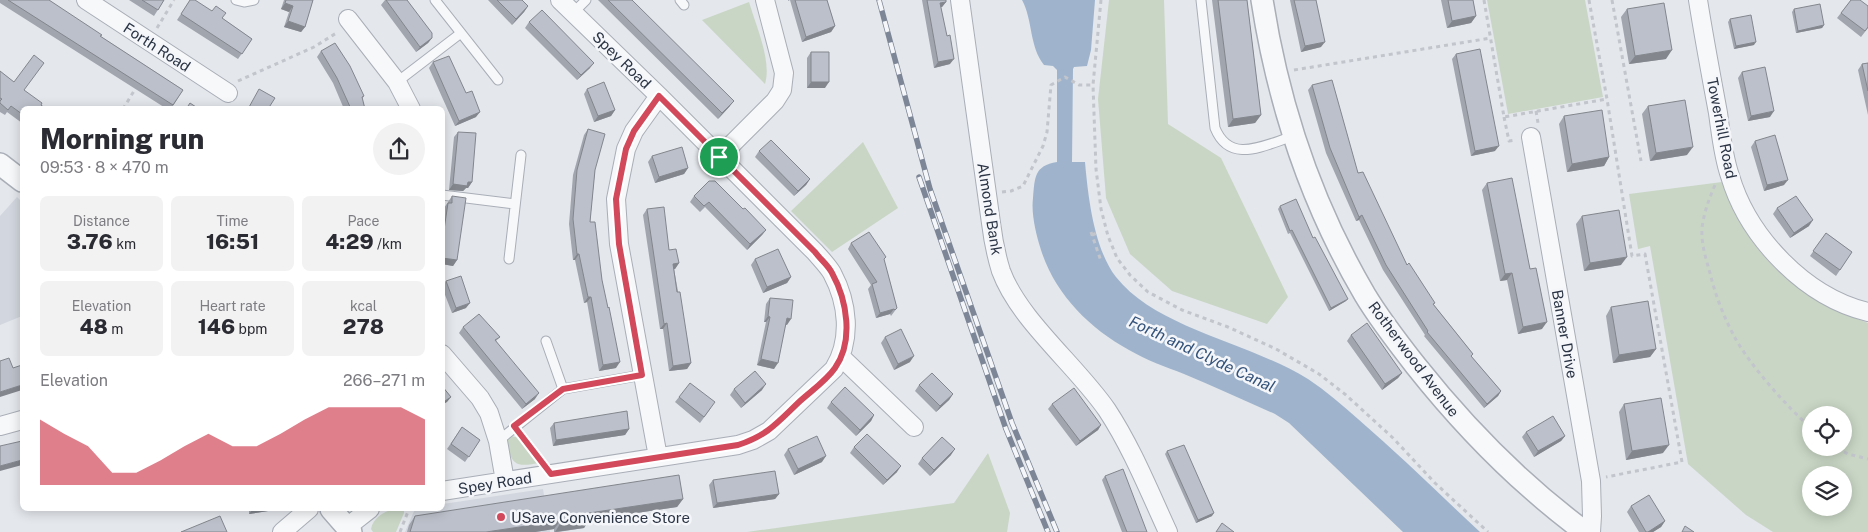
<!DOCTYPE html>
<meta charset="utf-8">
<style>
body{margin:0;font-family:"Public Sans",sans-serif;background:#f2f2f3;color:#2b2b33;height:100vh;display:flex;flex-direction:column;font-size:19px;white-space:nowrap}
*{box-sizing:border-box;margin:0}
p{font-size:16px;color:#7c7c81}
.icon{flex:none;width:28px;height:28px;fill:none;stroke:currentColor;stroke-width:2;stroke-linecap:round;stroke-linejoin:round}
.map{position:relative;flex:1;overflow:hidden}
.panel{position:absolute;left:20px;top:106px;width:425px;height:405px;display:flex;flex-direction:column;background:#fff;border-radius:8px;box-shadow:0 2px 12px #0003}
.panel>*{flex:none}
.controls{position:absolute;left:1802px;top:406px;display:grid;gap:10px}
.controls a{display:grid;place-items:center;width:50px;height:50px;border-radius:50%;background:#fff;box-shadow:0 2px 12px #0003;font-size:25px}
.pin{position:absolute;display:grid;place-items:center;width:42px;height:42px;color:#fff;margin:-21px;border:2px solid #fff;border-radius:50%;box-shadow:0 1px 5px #0007}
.round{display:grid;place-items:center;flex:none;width:52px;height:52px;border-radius:26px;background:#f2f2f3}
.summary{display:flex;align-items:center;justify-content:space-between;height:85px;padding:0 20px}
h1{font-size:28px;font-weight:800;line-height:38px}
.metrics{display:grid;grid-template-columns:repeat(3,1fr);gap:8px;height:85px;padding:5px 20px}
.metrics div{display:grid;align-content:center;border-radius:8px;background:#f2f2f3;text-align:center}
.metrics b{font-size:21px;font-weight:800}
.metrics small{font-size:14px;font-weight:400}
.metrics p{font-size:14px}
.chart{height:140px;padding:10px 20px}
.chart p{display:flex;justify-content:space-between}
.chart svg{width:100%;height:90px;margin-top:5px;fill:#d1495b;opacity:.7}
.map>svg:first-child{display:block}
</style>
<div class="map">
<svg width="1868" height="532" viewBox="0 0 1868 532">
<rect width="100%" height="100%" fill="#e4e7ec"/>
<path fill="#d2d6de" d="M17,197l5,5v114l-22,9v-109z
M543,489l7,43h-145l10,-23h27l1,-5z"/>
<path fill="#c9d6c5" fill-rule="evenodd" d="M1109,0h55l4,124 53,34 67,139 -21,27 -95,-33 -42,-37 -24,-56 -8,-99z
M1487,0h98l18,97 -95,17z
M749,2c7,24 23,59 16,82l-63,-64z
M863,142l35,66 -66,44 -41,-41z
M1722,182c6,13 11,29 19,42 31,52 71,79 127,99v209h-95l-27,-17 -58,-51 -38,-218 -12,3 -9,-55zM1811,415h33v33h-33zM1811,475h33v33h-33z
M511,436l9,2 20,25c-15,2 -27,6 -31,-12 -1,-5 -2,-8 -1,-13z
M988,453l22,60 -3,19h-260l207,-29z
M394,509l10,1v3l-8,19h-23l-2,-3c2,-11 12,-17 23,-20z"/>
<path fill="#9fb4cc" d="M1022,0h73l-4,50 -4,16 -13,1 -1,2 -1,93h13c3,34 9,87 31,115 41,52 135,66 192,102 18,12 34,26 50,40 42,36 81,75 122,113h-77l-114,-109 -14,-9c-30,-13 -60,-27 -91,-40 -18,-7 -38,-14 -55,-24 -40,-22 -74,-56 -88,-100 -5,-16 -10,-36 -8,-52 2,-21 1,-32 24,-36v-92l-4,-4 -9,-1c-15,-19 -11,-45 -22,-65z"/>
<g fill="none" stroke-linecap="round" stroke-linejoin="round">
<g stroke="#a9aeb7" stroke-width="11">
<path id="service" d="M236,0l8,2 10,-2
M435,0l63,80
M680,0l4,5
M1201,0l14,128c15,37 49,17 79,8
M573,13l13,-13
M397,82l64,-49
M442,195l73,9
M509,259l12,-104
M546,341l17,48
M498,441l65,-52 79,-14"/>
</g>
<g stroke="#a9aeb7" stroke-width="20">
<path id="minor" d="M86,0l142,93
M960,0l31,223c2,16 5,32 10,48 18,49 75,94 106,139 25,38 42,81 61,122
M1698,0c6,38 13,75 20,113 3,21 5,43 12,63 18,61 75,121 138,136
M348,19l49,63 14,27
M1531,137l60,344 1,35 -1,16
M719,157l56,-56 7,-11 2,-17 -19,-73
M442,354l38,44 9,15 9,28 7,40
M841,357l73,70
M0,426l22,-6
M658,457l-39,-213 -3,-45 10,-50 8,-18 25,-35
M442,491l296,-46 15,-5 16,-9 65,-62c18,-30 14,-66 -2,-96 -4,-7 -11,-14 -17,-21l-156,-156 -99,-96
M347,527l23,-18
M282,532l27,-23"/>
</g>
<g stroke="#a9aeb7" stroke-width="24">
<path id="tertiary" d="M1262,0c16,103 50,205 103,295 15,25 33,48 51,71 50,63 104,118 169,166
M0,164l22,17
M331,509l20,23"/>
</g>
<path stroke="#c2c5cb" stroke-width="3" stroke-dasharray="4 4" stroke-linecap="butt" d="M1101,0l-8,85 3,84 5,40 7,27 9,22 13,17 18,17 34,18 46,17 48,22 43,25 27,21 47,43 42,45 53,49
M1484,0l20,117 103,-18
M1589,0l18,99 25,157 13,-2 37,208 -76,15
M1612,0l29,161
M157,28l17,-28
M1294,70l197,-32
M238,81l76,-34 24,-15
M123,109l14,-23
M1536,111l2,12
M1504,117l5,24 6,-1
M1715,185c-6,14 -11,27 -13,43 -1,16 4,31 8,45 5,21 13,42 23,61 14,28 54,73 78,94
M1002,192l9,-1 12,-5 20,-40 4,-14 4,-47 14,-8 14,8h14
M1091,232l10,29
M1092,235l5,-2
M522,437l18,23
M1837,448l11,6 20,5
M400,532l9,-23"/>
<use href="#service" stroke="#f7f8fa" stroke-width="9"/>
<use href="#minor" stroke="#f7f8fa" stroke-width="18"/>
<use href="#tertiary" stroke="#f7f8fa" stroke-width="21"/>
<g stroke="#7d8696" stroke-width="5.5">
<path id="rail" d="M879,0l51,189 82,234 45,109
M919,177l87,252 42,103"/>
</g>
<use href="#rail" stroke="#f4f6f9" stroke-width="4" stroke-dasharray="11" stroke-linecap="butt"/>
</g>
<path fill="#a1a5ae" d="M0,0h49l51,36 83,54 -12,19h-4l-167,-106z
M129,0h35l-10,16z
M190,0l32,18 30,21 -14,20 -61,-39z
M284,0h29l-8,27 -4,5 -17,-5 5,-15 -8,-3z
M385,0h22l25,38 -4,5 -12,9 -35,-47z
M488,0h34l6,6 -4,6 -12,13z
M598,0h34l98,106 -12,13z
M788,0h39l8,26 -4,6 -29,10 -12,-42 -2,1z
M922,0h24v2l-4,5h-1l9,57 -16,4z
M1212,0h35l14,115 -6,8 -27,4z
M1290,0h26l5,47 -20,5z
M1441,0h32l3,16 -5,7 -24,5z
M1851,0l17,28 -7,9 -24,-19z
M1627,9l39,50 -37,5 -8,-47z
M1794,9l30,16 -2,3 -26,5 -4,-21z
M1730,19l24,26 -20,4 -6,-27z
M529,22l61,46 -13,12 -52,-52z
M321,51l43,45 -2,3 3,10h-21l-11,-26 -16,-26z
M811,52l14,36h-18v-30z
M1456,54l39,97 -24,5 -19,-97z
M433,62l43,55 -21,9 -26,-58z
M1868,63v52l-10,-45 4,-6z
M0,71l24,19 17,15 -19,4v14l-15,-11 -2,3 -5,-3z
M1742,72l28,45 -22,4 -10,-43z
M1312,85l95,180 27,40 39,49 -2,2 30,35 -3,5 -14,12 -60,-72 1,-1 -42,-65 -24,-50 -3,1 -30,-68 -18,-63z
M587,89l28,21 -4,6 -17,6 -10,-28z
M1648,106l39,49 -37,6 -8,-47z
M1564,116l45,41 -5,9 -37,6 -8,-48z
M588,129l7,41 -5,52 12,58 14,88 -17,3 -12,-69 -3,1 -9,-43h-2l-4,-36 4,-49 11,-40z
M458,132l14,50 -4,6h-2l-3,3 -14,-1 5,-53z
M1755,141l29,44 -20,6 -13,-44z
M759,151l51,28 -4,6 -12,11 -39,-39z
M652,156l36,12 -4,6 -29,9 -7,-21z
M1487,183l43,86 12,60 -24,5 -11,-54 -7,1 -18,-91z
M452,196l5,64 -4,6 -11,-2v-43l2,-13z
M694,196l49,13 23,21 -4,5 -15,15 -42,-43 -5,5 -10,-10z
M1280,206l33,32 33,63 -17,10 -39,-78 -2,1 -10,-25z
M1777,208l32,18 -19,12 -17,-24z
M647,209l22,41 10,13 -4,6h-1l17,94 -4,6 -18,2 -6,-42h-3l-17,-114z
M1582,216l39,49 -37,6 -8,-47z
M1826,233l26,19 -16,24 -26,-20z
M851,243l33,17 13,48 -6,8 -1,-2 -14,4 -8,-29 3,-4 -23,-36z
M755,259l36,18 -4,6 -24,10 -12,-28z
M446,281l20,27 -14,5 -10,-26z
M770,298l17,27 -1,-1 -12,45 -17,-4 9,-43h-2l2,-18z
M1611,307l45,42 -6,8 -37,6 -7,-47z
M463,327l37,10 -4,4 39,58 -13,10 -63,-76z
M1351,335l51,38 -4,5 -16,12 -35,-49z
M885,337l25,25 -16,8 -13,-27z
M919,385l34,9 -4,6 -13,12 -21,-21z
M734,389l28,1 -21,18 -11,-13z
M679,397l32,11 -11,15 -25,-21z
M831,402l43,13 -3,6 -15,15 -29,-28z
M1052,404l49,21 -3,5 -22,16 -28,-37z
M1624,404l39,49 -37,7 -7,-48z
M554,423l75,6 -4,6 -72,11 -3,-18z
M462,427l18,13 -15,22 -18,-13z
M1526,432l39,4 -4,5 -27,16 -12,-20z
M854,447l43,25 -14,13 -33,-32z
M788,449l34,13 -28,13 -10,-20z
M1167,451l45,65 -16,7 -31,-69z
M951,455l-21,21 -12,-12 4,-6z
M1105,476l42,56h-25l-20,-52z
M713,480l66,14 -4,5 -62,9 -4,-23z
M683,499l-6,8 -88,13 -5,8 -26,4h-4v-3l-19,3h-128l2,-7 6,-9z
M1631,506l34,15 -4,6 -8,5h-14l-12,-20z
M249,509h21l-2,2 -19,3z"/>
<path fill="#83868d" d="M946,2l-4,5 -6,1 4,-5z
M285,3l8,3 -4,6 -8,-3z
M528,6l-4,6 -12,13 4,-6z
M1476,16l-5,7 -24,5 5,-7z
M288,21l17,6 -4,5 -17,-5z
M1824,25l-2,3 -26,5 2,-2z
M835,26l-4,6 -29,10 4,-5z
M432,38l-4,5 -12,9 4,-5z
M1325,42l-4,5 -20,5 4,-6z
M1756,42l-2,3 -20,4 2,-3z
M1672,50l-6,9 -37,5 6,-8z
M954,59l-4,5 -16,4 4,-6z
M594,63l-4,5 -13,12 4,-5z
M811,82h18l-4,6h-18z
M734,101l-4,5 -12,13 4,-6z
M615,110l-4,6 -17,6 4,-6z
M1774,111l-4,6 -22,4 3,-5z
M480,112l-4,5 -21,9 4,-5z
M1261,115l-6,8 -27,4 5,-8z
M1499,146l-4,5 -24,5 4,-5z
M1693,147l-6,8 -37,6 6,-8z
M1609,157l-5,9 -37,6 5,-8z
M688,168l-4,6 -29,9 4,-6z
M810,179l-4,6 -12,11 4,-5z
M1788,180l-4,5 -20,6 3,-6z
M468,182h4l-4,6h-2l-3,3 -14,-1 4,-6z
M1362,215l-3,5 -3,1 3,-4z
M1813,220l-4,6 -19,12 4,-5z
M766,230l-4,5 -15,15 3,-6z
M577,254h2l-4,6h-2z
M1627,257l-6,8 -37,6 6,-8z
M442,258l15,2 -4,6 -11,-2z
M679,263l-4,6 -6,1 4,-6z
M1512,273l-5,7 -7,1 5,-7z
M791,277l-4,6 -24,10 4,-6z
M588,297h3l-4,5 -3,1z
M1348,299l-2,2 -17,10 2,-3z
M470,303l-4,5 -14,5 4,-5z
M894,309l-4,5 -14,4 4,-5z
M768,316l2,1 -4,5h-2z
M787,318l4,1 -4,6 -4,-1z
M1547,322l-5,7 -24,5 5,-7z
M667,323l-4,6h-3l4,-5z
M1656,349l-6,8 -37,6 6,-8z
M914,356l-4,6 -16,8 4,-6z
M761,359l17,4 -4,6 -17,-4z
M620,362l-4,6 -17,3 4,-6z
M691,363l-4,6 -18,2 4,-5z
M1402,373l-4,5 -16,12 3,-6z
M766,384l-4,6 -21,18 4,-5z
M22,385v5l-22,7v-5z
M1501,391l-3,5 -14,12 3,-4z
M539,393l-4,6 -13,10 4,-5z
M953,394l-4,6 -13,12 4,-6z
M451,397l-4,5 -5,3v-2z
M874,415l-3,6 -15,15 4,-6z
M1101,425l-3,5 -22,16 4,-5z
M629,429l-4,6 -72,11 3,-6z
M1565,436l-4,5 -27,16 4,-6z
M1669,445l-6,8 -37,7 6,-9z
M955,449l-4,6 -21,21 4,-6z
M826,456l-4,6 -28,13 4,-6z
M22,460v5l-22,6v-5z
M901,466l-4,6 -14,13 4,-5z
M779,494l-4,5 -62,9 4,-5z
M683,499l-6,8 -88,13 -5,8 -29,4 5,-8 29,-11z
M253,509h17l-2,2 -19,3z
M1214,513l-2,3 -16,7 2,-3z
M560,521l-6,8 -19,3h-49z
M1665,521l-4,6 -8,5h-5z"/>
<path fill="#bbc0ca" stroke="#83868d" d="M8,0h41l53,35 -2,1 83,54 -10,15z
M142,0h22l-6,10z
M190,0h5l17,11 4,-5 10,7 -4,5 30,21 -10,15 -61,-40z
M286,0h27l-8,27 -17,-6 5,-15 -8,-3z
M386,0h21l25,33v5l-12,9z
M497,0h25l6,6 -12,13z
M608,0h24l102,101 -12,12z
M795,0h32l8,26 -29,11z
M927,0h19v2l-6,1 7,33 3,-1 4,24 -16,3z
M1218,0h29l14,115 -28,4z
M1294,0h22l9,42 -20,4z
M1448,0h25l3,16 -24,5z
M1851,0h9l8,6v21l-3,4 -24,-18z
M1664,3l8,47 -37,6 -8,-47z
M1820,4l4,21 -26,6 -4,-22z
M542,10l52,53 -13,12 -52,-53z
M1751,15l5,27 -20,4 -6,-27z
M335,43l15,23 14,30 -2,1 3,12h-14l-14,-31 -16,-27z
M1480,49l19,97 -24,5 -19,-97z
M811,52h18v30h-18z
M34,55l10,8 -20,27 18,13 -1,2 5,4h-24v5l-11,-8 -3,4 -8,-7v-2l2,-2 -2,-1v-27l14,11z
M449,56l17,37 6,-2 8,21 -21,9 -26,-59z
M1868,63v28l-6,-27z
M1765,67l9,44 -23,5 -9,-44z
M1332,80l26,93 5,-1 44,93 2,-2 26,40 -2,1 40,50 -2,2 30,35 -14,13 -60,-72 1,-1 -42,-66 -24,-50 -3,2 -29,-69 -18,-63z
M604,82l11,28 -17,6 -11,-27z
M259,89l16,9 -7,11h-20z
M1685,100l8,47 -37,6 -8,-47z
M190,103l9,6h-13z
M1602,110l7,47 -37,7 -8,-48z
M588,129l17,5 -10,36 -5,52h5l7,58 6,28 1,-1 11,55 -17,3 -12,-68h-3l-9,-43h-2l-4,-35 4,-49z
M458,132l18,1 -4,49h-4l-1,4 -14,-2z
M1775,135l13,45 -21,5 -12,-44z
M771,140l39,39 -12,12 -39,-40z
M682,147l6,21 -29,9 -7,-21z
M1512,178l18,91 6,-1 11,54 -24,5 -11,-54 -7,1 -18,-91z
M709,181h6l28,28 2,-1 21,22 -16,14 -41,-42 -5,4 -10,-10z
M452,196l14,2 -9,62 -15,-2v-15l6,-40h4z
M1796,196l17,24 -19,13 -17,-25z
M1296,199l17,39 2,-1 33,62 -17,9 -39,-78 -2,1 -10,-25z
M664,207l5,43 7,-1 3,14 -6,1 4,28h3l11,71 -18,3 -6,-43 -3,1 -17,-115z
M1619,210l8,47 -37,6 -8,-47z
M869,232l17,25 -2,2 13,49 -2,2 -1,-1 -14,4 -8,-29 5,-2 -26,-39z
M1826,233l26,19 -12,18 -27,-19z
M778,249l13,28 -24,10 -12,-28z
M461,276l9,27 -14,5 -10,-27z
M770,298l23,2 -2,19 -4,-1 -9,45 -17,-4 9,-42 -2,-1z
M1648,301l8,48 -37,6 -8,-48z
M479,314l21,23 -5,3 44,53 -13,11 -63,-77z
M1367,323l35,50 -17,11 -34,-49z
M901,329l13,27 -16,8 -13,-27z
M9,358l4,10 9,-3v20l-22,7v-31z
M755,371l11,13 -21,19 -11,-14z
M932,373l21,21 -13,12 -21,-21z
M690,383l25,19 -11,15 -25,-20z
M442,386l9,11 -9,6z
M845,387l29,28 -14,15 -29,-28z
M1074,388l27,37 -21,16 -28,-37z
M1661,398l8,47 -37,6 -8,-47z
M627,411l2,18 -73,11 -2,-17z
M1553,416l12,20 -27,15 -12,-19z
M462,427l18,13 -11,17 -18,-13z
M867,434l34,32 -14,14 -33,-33z
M817,436l9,20 -28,13 -10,-20z
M942,437l13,12 -21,21 -12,-12z
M22,441v19l-22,6v-20z
M1184,445l30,68 -16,7 -31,-69z
M1123,469l24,63h-20l-22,-56z
M775,471l4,23 -62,9 -4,-23z
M679,475l4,24 -94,14 1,6 -30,5v-3l-74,11h-76l5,-16z
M1649,495l16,26 -17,11h-2l-15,-26z
M220,516l7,16h-46z
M1222,523l12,9h-18z
M1685,526l9,6h-12z"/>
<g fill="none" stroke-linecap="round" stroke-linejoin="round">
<g stroke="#fff" stroke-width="10">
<path id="route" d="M659,96l156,156c5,7 13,13 17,21 15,27 22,68 3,95 -9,13 -24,23 -36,34 -22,21 -31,33 -61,43l-187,29 -37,-48 49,-37 79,-14 -23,-131 -3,-45 10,-50 8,-18z"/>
</g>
<use href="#route" stroke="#d1495b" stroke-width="6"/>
</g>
<circle fill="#d1495b" stroke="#f4f6f9" stroke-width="2" cx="501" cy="517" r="5"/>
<g text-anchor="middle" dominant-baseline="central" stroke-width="5" stroke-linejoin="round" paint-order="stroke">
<g font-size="15" fill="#2b3445" stroke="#f4f6f9">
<text transform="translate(157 47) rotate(33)">Forth Road</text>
<text transform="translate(622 60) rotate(44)">Spey Road</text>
<text transform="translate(1722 128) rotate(79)">Towerhill Road</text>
<text transform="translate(990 209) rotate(81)">Almond Bank</text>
<text transform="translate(1565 334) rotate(80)">Banner Drive</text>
<text transform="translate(1414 359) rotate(53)">Rotherwood Avenue</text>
<text transform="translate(495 483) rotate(-9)">Spey Road</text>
</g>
<g font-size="15" fill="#2b3445" stroke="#f4f6f9" text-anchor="start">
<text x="511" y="517">USave Convenience Store</text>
</g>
<g font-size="16" font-style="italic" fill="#34527a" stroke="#f4f6f9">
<text transform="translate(1202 354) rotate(25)">Forth and Clyde Canal</text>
</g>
</g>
</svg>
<div class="controls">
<a><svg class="icon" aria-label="locate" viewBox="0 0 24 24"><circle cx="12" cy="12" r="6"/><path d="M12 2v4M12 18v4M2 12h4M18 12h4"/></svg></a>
<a><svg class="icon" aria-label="layers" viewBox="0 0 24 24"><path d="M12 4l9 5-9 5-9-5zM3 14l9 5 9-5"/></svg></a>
</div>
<div class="pin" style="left:719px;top:157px;background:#1e9e55"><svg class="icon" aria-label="arrive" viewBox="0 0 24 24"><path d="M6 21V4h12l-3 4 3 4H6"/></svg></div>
<section class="panel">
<div class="summary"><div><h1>Morning run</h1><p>09:53 · 8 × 470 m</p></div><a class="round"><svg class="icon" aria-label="share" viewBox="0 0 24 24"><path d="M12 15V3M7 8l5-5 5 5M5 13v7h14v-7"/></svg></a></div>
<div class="metrics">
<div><p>Distance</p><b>3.76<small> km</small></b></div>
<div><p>Time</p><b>16:51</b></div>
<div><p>Pace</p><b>4:29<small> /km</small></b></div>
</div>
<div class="metrics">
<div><p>Elevation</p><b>48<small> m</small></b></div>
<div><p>Heart rate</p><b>146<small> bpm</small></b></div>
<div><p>kcal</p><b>278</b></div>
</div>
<div class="chart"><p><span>Elevation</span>266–271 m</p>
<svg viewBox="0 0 160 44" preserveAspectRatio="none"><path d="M0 44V12L10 19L20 25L30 38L40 38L50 32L60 25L70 19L80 25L90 25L100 19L110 12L120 6L130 6L140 6L150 6L160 12V44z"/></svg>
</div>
</section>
</div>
